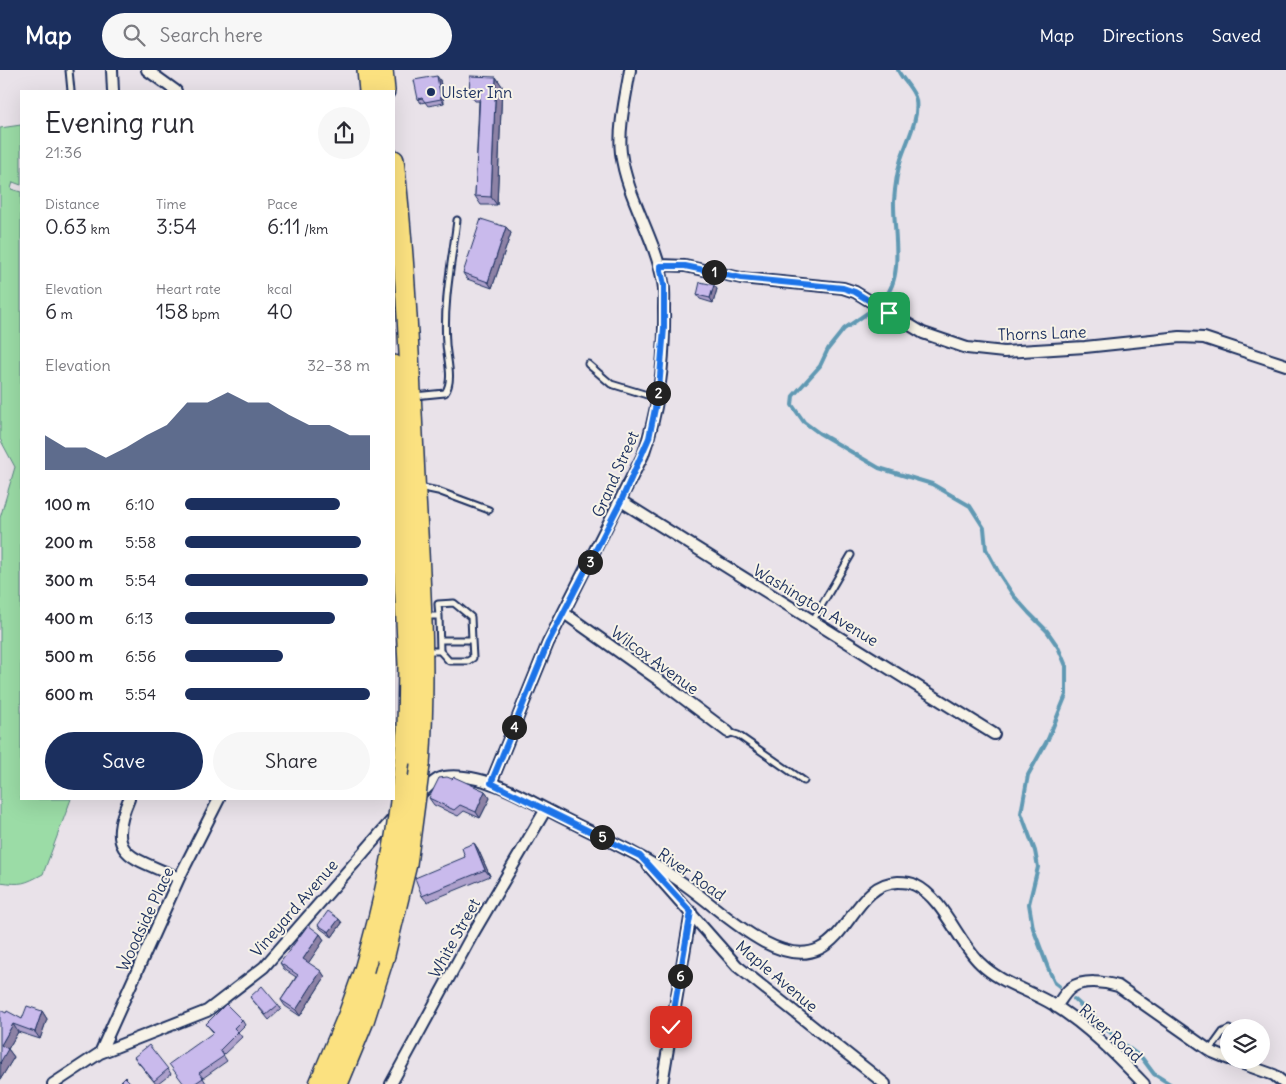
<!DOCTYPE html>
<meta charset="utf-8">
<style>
body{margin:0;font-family:Delius,sans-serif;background:#f7f7f7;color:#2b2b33;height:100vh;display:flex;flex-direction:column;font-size:19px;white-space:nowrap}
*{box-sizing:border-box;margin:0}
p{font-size:16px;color:#7c7c81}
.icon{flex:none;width:28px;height:28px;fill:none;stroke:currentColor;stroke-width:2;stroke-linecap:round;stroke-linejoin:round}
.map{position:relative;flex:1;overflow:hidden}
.sheet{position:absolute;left:20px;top:20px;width:375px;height:710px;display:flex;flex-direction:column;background:#fff;border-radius:0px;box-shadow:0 5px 20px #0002}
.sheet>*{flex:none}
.tools{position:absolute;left:1220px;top:949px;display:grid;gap:10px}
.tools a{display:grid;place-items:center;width:50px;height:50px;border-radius:50%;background:#fff;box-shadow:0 5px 20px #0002;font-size:25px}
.pin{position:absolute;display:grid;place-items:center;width:42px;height:42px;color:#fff;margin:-21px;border-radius:10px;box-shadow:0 2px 8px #0006}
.km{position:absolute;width:25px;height:25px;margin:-12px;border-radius:50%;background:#222;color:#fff;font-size:14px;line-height:25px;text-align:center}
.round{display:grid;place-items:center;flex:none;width:52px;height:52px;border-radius:26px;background:#f7f7f7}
.summary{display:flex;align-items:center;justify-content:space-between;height:85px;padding:0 25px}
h1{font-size:28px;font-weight:600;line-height:38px}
.metrics{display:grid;grid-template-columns:repeat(3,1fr);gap:8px;height:85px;padding:5px 25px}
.metrics div{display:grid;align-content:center}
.metrics b{font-size:21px;font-weight:600}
.metrics small{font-size:14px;font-weight:400}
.metrics p{font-size:14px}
.chart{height:140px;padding:10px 25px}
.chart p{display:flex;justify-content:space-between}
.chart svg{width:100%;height:90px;margin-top:5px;fill:#1b2f5e;opacity:.7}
.primary-button{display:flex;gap:10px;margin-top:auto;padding:10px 25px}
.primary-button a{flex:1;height:58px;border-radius:30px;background:#1b2f5e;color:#fff;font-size:20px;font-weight:600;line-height:58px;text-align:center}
.primary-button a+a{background:#f7f7f7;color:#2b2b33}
ul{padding:0 25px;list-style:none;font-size:16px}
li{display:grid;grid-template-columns:80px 60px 1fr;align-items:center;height:38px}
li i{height:12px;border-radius:6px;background:#1b2f5e}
header{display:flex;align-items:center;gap:30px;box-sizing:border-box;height:70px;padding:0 25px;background:#1b2f5e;color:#fff}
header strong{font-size:24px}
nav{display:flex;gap:28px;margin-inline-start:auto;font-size:18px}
.search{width:350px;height:45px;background:#f7f7f7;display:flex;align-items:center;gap:12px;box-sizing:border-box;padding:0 18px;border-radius:28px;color:#7c7c81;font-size:19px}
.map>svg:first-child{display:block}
</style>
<header>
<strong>Map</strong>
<div class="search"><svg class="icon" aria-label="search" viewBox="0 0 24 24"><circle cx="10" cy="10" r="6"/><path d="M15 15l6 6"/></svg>Search here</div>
<nav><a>Map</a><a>Directions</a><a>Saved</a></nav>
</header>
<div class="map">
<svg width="1286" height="1014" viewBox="0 0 1286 1014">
<rect width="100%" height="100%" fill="#e9e2e9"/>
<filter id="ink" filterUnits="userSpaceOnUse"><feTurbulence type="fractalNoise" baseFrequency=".02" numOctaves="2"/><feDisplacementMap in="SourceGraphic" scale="10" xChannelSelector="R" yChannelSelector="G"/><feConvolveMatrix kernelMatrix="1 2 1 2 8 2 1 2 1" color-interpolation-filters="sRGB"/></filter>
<g filter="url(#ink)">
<path fill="#9bdca6" stroke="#5b8682" d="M21,55v60l-8,-3 -2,7 10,3v607h50l-28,75c-19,10 -21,11 -43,8v-364l15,-51 -15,-28v-311z"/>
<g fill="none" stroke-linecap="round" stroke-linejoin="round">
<path stroke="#6199b3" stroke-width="4" d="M884,228c21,-21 9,-70 10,-97 1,-14 3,-29 7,-42 6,-19 18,-39 15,-59 -2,-11 -14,-20 -18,-30
M869,242l-25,17 -16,20 -8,17 -27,30 -1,9 12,17 15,11 60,35 53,16 38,22 14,22 2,21 14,26 13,20 16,18 18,18 11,16 8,19v29l-18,44 -20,36 -7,38 14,38 3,16 -9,37 4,24 15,40 7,15 4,3
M1074,929l48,44 20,15 12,16 16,10"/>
<g stroke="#1b2f5e" stroke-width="9">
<path id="lane" d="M69,0l2,21
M588,294l23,20 46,14
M414,326l31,-3c9,-13 2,-33 1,-49 -3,-42 6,-83 11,-124
M419,417l19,4 51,19
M426,546h13l1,35h-14
M439,546l-1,-12 16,-1 17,14 1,23h-32
M813,550l38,-65
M440,581l9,10h19l5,-3 -1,-18
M728,662l10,3 66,46
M1210,980l13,-18 6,-3"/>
</g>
<g stroke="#1b2f5e" stroke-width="14">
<path id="street" d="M112,0l1,21
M147,0l29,21
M660,195l25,1 56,12 102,10 12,4 68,41 44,15 37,4 81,-5 95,-10 24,1 82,27
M621,431l373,233
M564,543l99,70 65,49
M491,713l57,-140 95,-188c16,-46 22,-98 21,-146 0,-9 1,-18 -1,-27 -8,-45 -36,-84 -42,-129 -3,-25 5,-58 9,-83
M417,727c7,-6 14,-14 21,-18 13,-6 39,-1 52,4 21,6 49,23 69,33 40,20 81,38 118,63 30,20 55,46 87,63 84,44 79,-59 134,-60 5,0 12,0 17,3 28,13 43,57 65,78 21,21 50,27 74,42 34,21 63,51 90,79
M129,729c-25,58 4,58 50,79
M648,795l89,101 148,118
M1056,937c5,-7 9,-15 15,-19 12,-9 34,-6 47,-2l94,66 17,7
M100,983l79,-175 40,-79
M1232,990l42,15 11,9
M53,1014l47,-31 107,-42 57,-44 133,-153
M391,1014l80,-147 75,-128
M662,1014l29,-172"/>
</g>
<g stroke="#1b2f5e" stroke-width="22">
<path id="highway" d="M367,0l2,21
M383,0l2,21
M394,90c12,105 16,211 21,317 5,96 12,192 5,288
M394,295l14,299 -1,66 -5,53
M319,1014l29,-69 16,-45
M338,1014l26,-63 21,-66"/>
</g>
<use href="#lane" stroke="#f7f3e8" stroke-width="5"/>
<use href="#street" stroke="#f7f3e8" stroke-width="10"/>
<use href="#highway" stroke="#fbe180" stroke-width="19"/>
<g stroke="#1b2f5e" stroke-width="22" stroke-linecap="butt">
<path id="highway-bridge" d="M385,885l22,-91 13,-99
M364,900c18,-61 32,-123 38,-187"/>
</g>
<use href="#highway-bridge" stroke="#fbe180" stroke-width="19"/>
</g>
<path fill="#ada0cb" stroke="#1b2f5e" d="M496,7l6,9 -5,119h-16l-6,-9 4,-95h-4l-6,-8z
M440,10l4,23 -16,3 -3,-4 -4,1 -3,-4z
M506,157l5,6 -19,55 -25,-9 -4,-6z
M717,219l-4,14 -13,-4 -3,-4z
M452,709l33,12 5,7 -10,20 -16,-7 -6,5 -24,-11 -5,-7z
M474,773l4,6 12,27 -63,26 -5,-6 43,-39z
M339,849l3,4 -10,14 -11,-8 -3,-4z
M320,864l4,6 -16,23 13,8 4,6 -25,39 -15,-10 -4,-6 15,-23 -12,-8 -4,-6z
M250,927l28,8 3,4 -12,11z
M42,941l5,8 -7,20 -22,-7 -10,17 6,8 -14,23 6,-67 16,6z
M242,950l3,5 -7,7 4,5 -19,18 4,6 -24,17 3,5 -1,1h-21l29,-52 -7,-8z
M137,991l31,8 3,5 -13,10h-2z"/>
<path fill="#8d82a5" stroke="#1b2f5e" d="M437,6l3,4 4,23 -3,-4z
M496,7l6,9 -5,119 -6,-8z
M506,157l5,6 -19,55 -4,-6z
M714,215l3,4 -4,14 -3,-5z
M485,721l5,7 -10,20 -4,-6z
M474,773l4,6 12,27 -5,-6z
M339,849l3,4 -10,14 -3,-5z
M320,864l4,6 -17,25 -4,-6z
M321,901l4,6 -25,39 -4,-6z
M42,941l5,8 -7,20 -5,-7z
M13,954l5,8 -10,17 6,8 -14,23 1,-35z"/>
<path fill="#c9baec" stroke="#1b2f5e" d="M437,6l4,23 -16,3 -3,-4 -4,1 -4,-19z
M470,6l26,1 -5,120 -16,-1 5,-103h-11z
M481,149l25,8 -18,55 -25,-9z
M700,212l14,3 -4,13 -13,-3z
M447,707l5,2 2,-2 31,14 -9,21 -16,-7 -6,5 -25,-12 10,-20z
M474,773l11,27 -63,26 -7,-18 50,-21 -3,-9z
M328,841l11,8 -10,13 -11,-7z
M308,855l12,9 -17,25 18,12 -25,39 -15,-10 17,-25 -18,-12z
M262,916l16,19 -12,10 -16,-18z
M226,934l16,16 -8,8 4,4 -18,18 4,6 -25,17 4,5 -9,6h-10l-15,-20 45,-32 -8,-8z
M27,936l15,5 -7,21 -22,-8 -12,21 7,4 -8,14v-53l6,3 1,-2 15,8z
M149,975l19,24 -14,12 -20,-24z
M125,1007l7,7h-14z"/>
</g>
<g fill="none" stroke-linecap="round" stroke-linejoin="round" filter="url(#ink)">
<g stroke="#fff" stroke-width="10">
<path id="route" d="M671,957l20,-115 -51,-56 -149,-73 57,-140 73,-142 28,-63 10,-49 5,-61v-43l-4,-19h25l56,12 102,10 12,4 34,21"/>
</g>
<use href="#route" stroke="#1a73e8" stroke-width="6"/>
</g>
<circle fill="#1b2f5e" stroke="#f7f3e8" stroke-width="2" cx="431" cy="22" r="5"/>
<g text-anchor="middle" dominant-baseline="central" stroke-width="4" stroke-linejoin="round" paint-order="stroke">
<g font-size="16" fill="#1b2f5e" stroke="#f7f3e8" text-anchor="start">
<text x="441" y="22">Ulster Inn</text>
</g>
<g font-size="16" fill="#1b2f5e" stroke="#f7f3e8">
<text transform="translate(1042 263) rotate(-2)">Thorns Lane</text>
<text transform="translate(615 404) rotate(-66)">Grand Street</text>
<text transform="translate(816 535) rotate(31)">Washington Avenue</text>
<text transform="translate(655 590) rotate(36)">Wilcox Avenue</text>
<text transform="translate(692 804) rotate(35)">River Road</text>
<text transform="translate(294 838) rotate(-49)">Vineyard Avenue</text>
<text transform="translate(145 849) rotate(-65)">Woodside Place</text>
<text transform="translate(454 868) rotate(-61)">White Street</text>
<text transform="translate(777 906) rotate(40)">Maple Avenue</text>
<text transform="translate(1111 963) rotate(42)">River Road</text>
</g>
</g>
</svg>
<div class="tools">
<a><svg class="icon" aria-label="layers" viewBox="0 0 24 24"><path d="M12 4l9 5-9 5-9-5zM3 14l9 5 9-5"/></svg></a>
</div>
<div class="pin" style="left:889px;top:243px;background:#1e9e55"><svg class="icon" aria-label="arrive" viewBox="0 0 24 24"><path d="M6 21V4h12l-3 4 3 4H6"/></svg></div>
<div class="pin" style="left:671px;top:957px;background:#d93025"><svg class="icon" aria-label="check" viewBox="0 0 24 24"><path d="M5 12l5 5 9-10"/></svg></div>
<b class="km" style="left:714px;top:202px">1</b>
<b class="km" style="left:658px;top:323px">2</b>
<b class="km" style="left:590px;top:492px">3</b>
<b class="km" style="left:514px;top:657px">4</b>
<b class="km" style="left:602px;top:767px">5</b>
<b class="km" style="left:680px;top:906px">6</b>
<section class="sheet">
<div class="summary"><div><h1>Evening run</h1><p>21:36</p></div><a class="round"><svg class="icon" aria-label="share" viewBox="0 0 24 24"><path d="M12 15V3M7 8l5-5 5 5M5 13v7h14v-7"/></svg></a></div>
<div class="metrics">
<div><p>Distance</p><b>0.63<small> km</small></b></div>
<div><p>Time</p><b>3:54</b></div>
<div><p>Pace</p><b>6:11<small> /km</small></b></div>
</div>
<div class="metrics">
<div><p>Elevation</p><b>6<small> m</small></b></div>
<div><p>Heart rate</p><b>158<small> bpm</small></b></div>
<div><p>kcal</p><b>40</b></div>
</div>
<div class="chart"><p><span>Elevation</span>32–38 m</p>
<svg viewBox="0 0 160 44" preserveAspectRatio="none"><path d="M0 44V27L10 33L20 33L30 38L40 33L50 27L60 22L70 11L80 11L90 6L100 11L110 11L120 17L130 22L140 22L150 27L160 27V44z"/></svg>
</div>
<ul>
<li><b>100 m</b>6:10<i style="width:84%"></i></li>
<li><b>200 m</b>5:58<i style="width:95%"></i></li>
<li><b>300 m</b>5:54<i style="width:99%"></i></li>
<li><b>400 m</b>6:13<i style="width:81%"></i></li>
<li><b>500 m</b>6:56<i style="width:53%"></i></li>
<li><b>600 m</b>5:54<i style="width:100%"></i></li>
</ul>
<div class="primary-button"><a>Save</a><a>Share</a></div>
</section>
</div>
